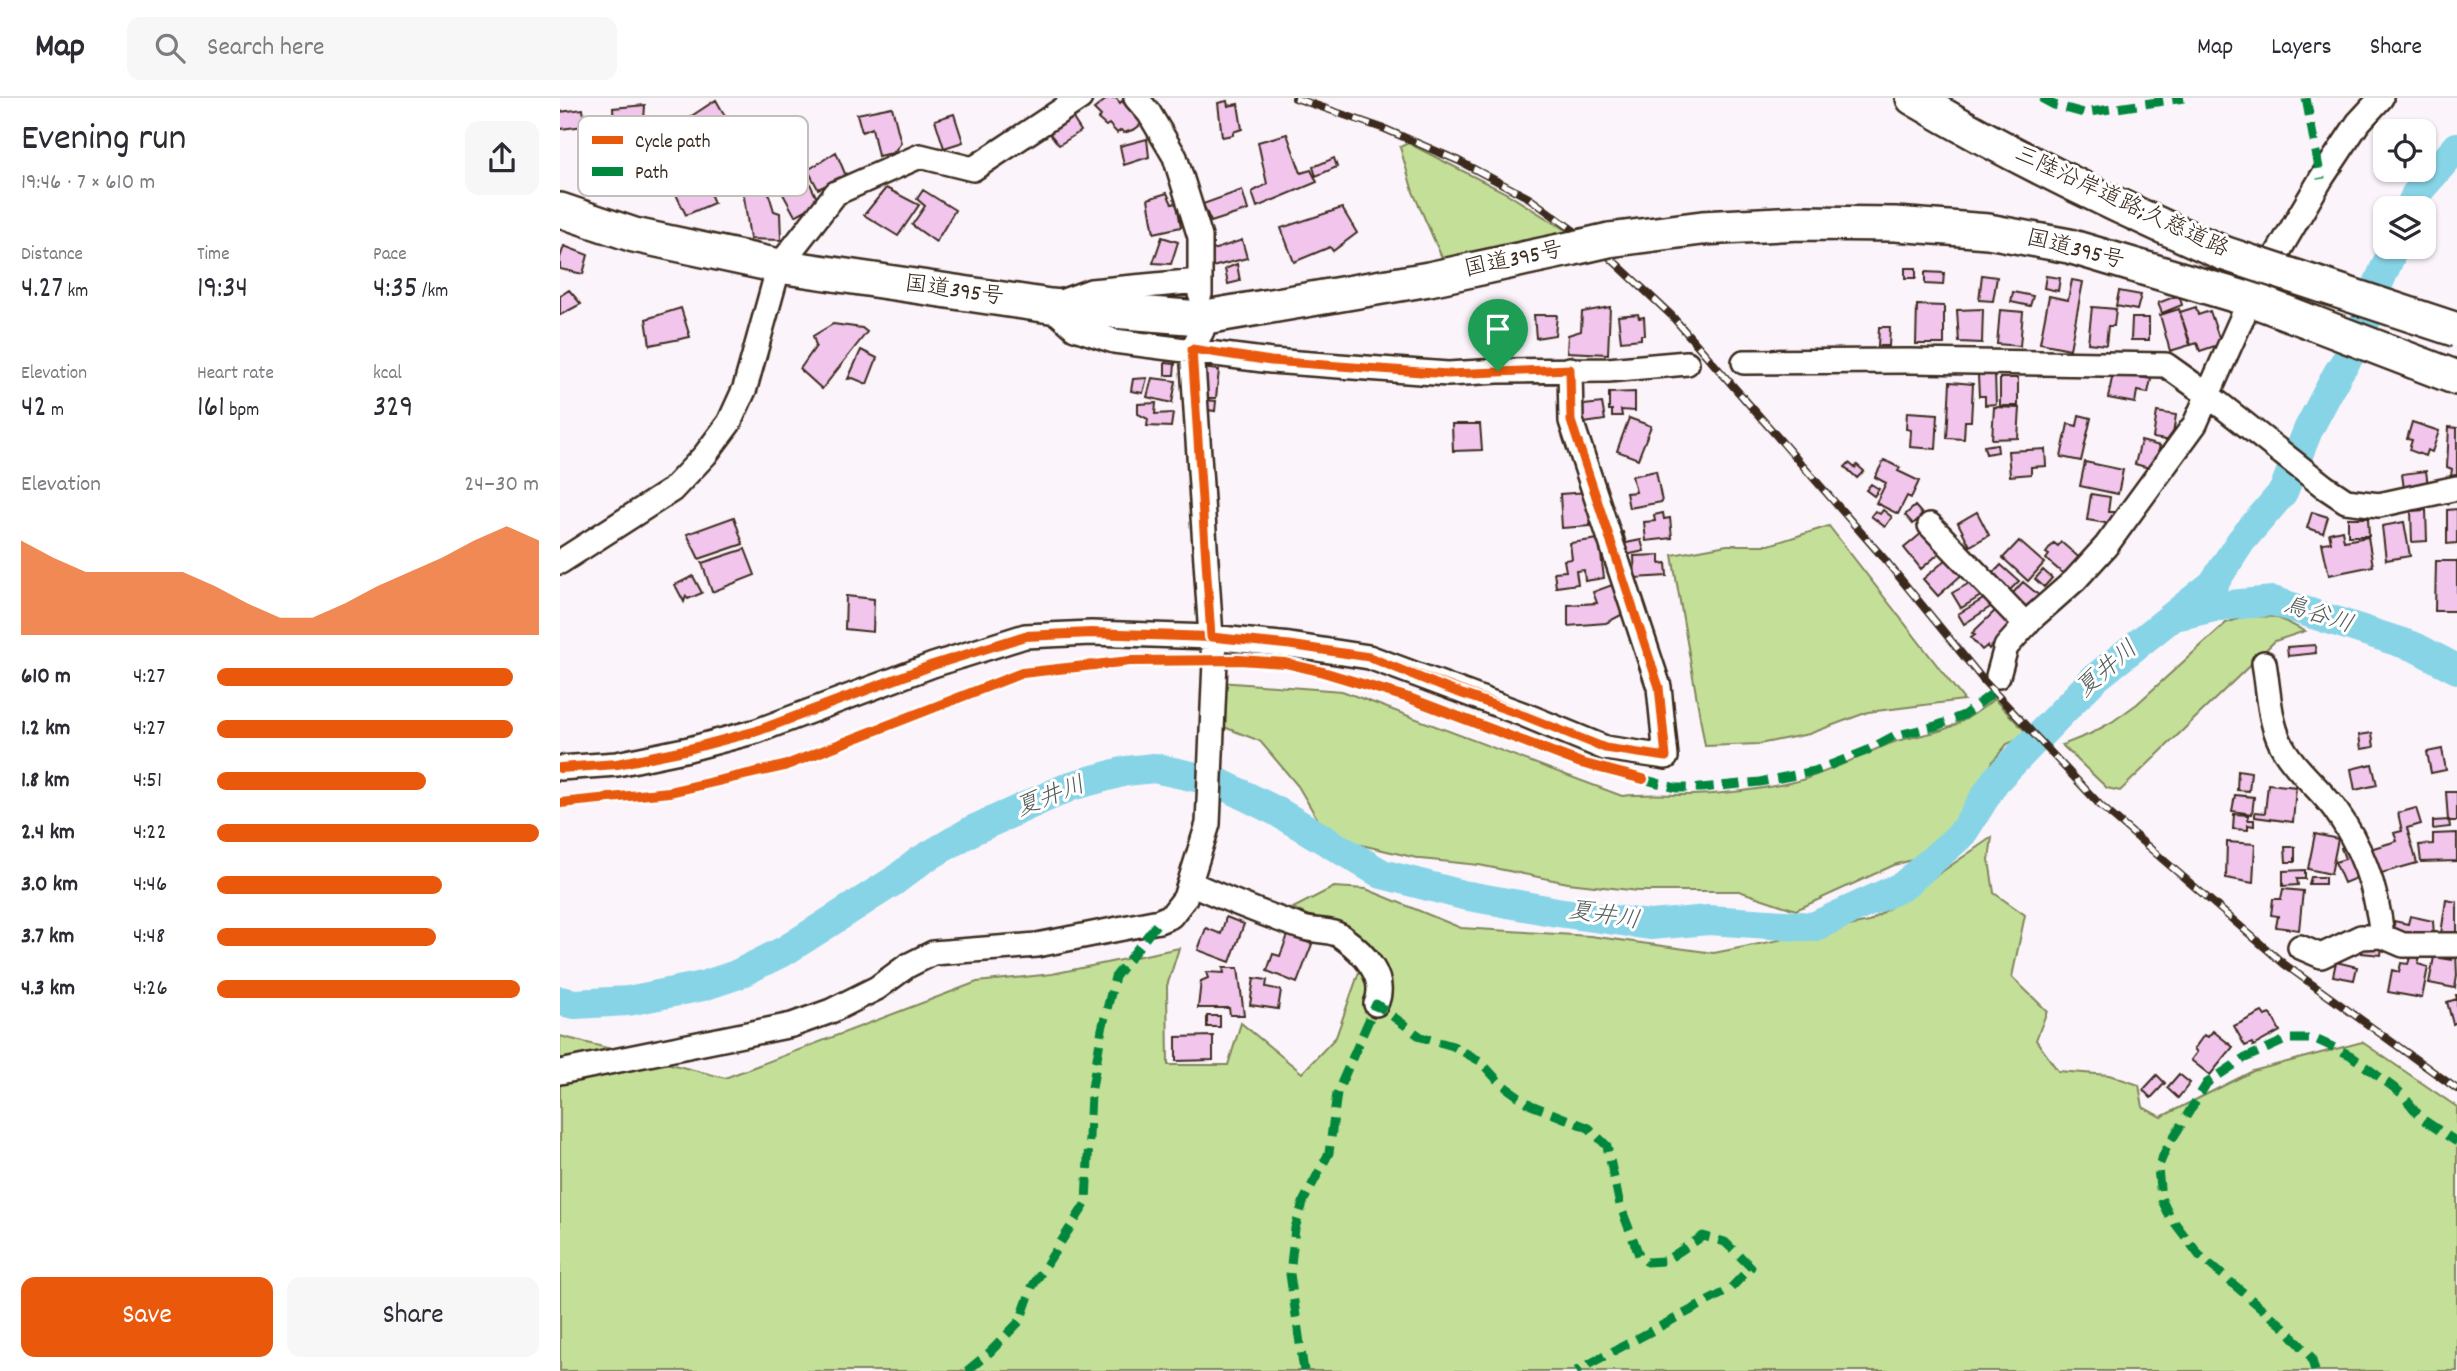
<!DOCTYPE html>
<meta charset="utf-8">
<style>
body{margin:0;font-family:Dekko,"Klee One",sans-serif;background:#f7f7f7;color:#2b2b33;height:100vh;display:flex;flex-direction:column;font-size:26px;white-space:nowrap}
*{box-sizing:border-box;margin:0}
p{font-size:23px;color:#7c7c81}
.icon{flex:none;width:38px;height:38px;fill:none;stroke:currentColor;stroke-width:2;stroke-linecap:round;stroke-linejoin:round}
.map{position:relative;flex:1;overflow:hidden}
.sheet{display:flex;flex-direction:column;background:#fff;width:560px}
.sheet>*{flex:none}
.controls{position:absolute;left:1813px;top:21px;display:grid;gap:14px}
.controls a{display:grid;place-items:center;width:63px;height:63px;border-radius:14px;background:#fff;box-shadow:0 2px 5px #0004;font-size:35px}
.pin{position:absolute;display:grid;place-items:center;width:60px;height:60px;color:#fff;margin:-72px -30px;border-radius:50% 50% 50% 0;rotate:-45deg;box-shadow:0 0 7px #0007}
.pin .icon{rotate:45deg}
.round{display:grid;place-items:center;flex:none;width:74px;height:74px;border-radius:14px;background:#f7f7f7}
.headline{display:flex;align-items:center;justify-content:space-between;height:119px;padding:0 21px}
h1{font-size:38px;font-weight:600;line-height:52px}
.metrics{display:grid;grid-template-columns:repeat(3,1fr);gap:10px;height:119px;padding:7px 21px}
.metrics div{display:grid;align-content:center}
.metrics b{font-size:30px;font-weight:600}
.metrics small{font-size:19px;font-weight:400}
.metrics p{font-size:19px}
.chart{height:196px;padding:14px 21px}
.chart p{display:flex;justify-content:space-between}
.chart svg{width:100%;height:126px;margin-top:7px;fill:#ea580c;opacity:.7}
.action{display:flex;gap:14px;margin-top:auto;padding:14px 21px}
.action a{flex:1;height:80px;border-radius:14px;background:#ea580c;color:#fff;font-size:28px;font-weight:600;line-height:80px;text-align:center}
.action a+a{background:#f7f7f7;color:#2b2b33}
ul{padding:0 21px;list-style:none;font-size:23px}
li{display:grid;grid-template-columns:112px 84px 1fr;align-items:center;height:52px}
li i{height:18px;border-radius:9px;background:#ea580c}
header{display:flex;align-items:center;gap:42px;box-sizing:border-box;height:98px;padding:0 35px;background:#fff;border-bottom:2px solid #e1e1e2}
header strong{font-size:33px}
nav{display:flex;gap:38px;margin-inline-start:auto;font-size:24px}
.search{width:490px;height:63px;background:#f7f7f7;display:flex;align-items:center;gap:18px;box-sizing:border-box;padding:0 24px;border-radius:14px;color:#7c7c81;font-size:26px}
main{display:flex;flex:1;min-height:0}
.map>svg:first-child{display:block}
</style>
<header>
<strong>Map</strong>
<div class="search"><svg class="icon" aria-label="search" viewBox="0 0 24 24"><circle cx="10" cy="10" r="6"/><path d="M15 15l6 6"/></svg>Search here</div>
<nav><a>Map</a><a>Layers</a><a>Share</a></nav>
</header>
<main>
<section class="sheet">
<div class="headline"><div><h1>Evening run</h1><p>19:46 · 7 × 610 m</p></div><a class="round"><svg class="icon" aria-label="share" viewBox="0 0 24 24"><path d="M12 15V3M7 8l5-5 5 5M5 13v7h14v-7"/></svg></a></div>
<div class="metrics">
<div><p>Distance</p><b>4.27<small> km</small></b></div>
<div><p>Time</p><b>19:34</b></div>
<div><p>Pace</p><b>4:35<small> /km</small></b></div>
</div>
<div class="metrics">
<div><p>Elevation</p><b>42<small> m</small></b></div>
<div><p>Heart rate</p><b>161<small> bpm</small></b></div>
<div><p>kcal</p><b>329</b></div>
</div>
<div class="chart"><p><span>Elevation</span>24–30 m</p>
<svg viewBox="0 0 160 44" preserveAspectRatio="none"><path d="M0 44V11L10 17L20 22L30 22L40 22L50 22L60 27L70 33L80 38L90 38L100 33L110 27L120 22L130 17L140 11L150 6L160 11V44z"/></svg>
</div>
<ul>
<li><b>610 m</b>4:27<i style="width:92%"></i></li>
<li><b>1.2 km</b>4:27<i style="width:92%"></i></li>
<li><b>1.8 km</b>4:51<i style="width:65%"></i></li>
<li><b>2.4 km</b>4:22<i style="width:100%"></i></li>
<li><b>3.0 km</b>4:46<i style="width:70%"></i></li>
<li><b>3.7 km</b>4:48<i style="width:68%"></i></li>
<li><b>4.3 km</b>4:26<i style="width:94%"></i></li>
</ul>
<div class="action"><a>Save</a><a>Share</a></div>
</section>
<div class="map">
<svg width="1897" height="1273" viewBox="0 0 1897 1273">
<rect width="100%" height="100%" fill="#fcf4fb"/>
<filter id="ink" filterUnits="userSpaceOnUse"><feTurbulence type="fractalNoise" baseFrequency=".0143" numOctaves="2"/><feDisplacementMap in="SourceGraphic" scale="14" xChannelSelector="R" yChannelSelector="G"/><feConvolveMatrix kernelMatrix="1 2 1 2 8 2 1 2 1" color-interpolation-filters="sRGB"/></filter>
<g filter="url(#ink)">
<path fill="#c4e098" stroke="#80855b" stroke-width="2" d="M848,45l98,50 64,40 -127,27 -30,-68 -13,-45z
M1269,428l135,174 -96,12 -59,22 -50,10 -54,2 -33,-191 55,-10h42z
M1687,518l29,1 29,14 -30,10 -155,150 -13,-3 -45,-43 28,-11 22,-12 25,-18 89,-81z
M646,583l136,10 280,105c25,-3 45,-1 70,-1 34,-1 73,-6 106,-14 35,-10 65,-28 99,-40 14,-4 28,-6 42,-10 21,-6 38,-18 55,-32l35,36 -22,9 -14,17 -31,60 -36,35 -32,9 -98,45 -57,-19h-100l-71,-8 -89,-18 -58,-6 -85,-20 -15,-14 -23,-39 -38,-45 -59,-23z
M1432,739l-3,23 5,33 31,22 -13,62 35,34 -11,29 22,31 51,4 30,10 4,22 18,10 92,-46 109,-29 95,65v264h-1897v-335l165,42 252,-96 75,-8 127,-26 -12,38 1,79h60l13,-42 61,50 34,-36 23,-65v-29l-66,-35 41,-21 32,2 95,39 129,8 124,17 155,-31z"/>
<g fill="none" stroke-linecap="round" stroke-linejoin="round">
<path stroke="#87d4e6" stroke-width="30" d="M1850,110l6,-14 41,-47
M1620,517l39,-9 54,-5 142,46 42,22
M0,903l15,3 53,-3 75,-15 33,-11 50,-25 108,-69 26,-20 53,-31 98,-44 55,-15 28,-3 61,13 61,30 106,63 81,21 94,17 93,13 59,-5 104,7 90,-41 59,-52 33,-53 99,-102 119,-95 28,-43 42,-49 25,-62 30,-57 21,-32 17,-52 18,-42"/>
</g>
<path fill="#f2c6ec" stroke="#3b2a1e" stroke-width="2" d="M548,0h8l4,5 2,-2 21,22 -8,6 -11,4 -3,-3 -4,3 -8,-9 -3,2 -8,-7 3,-3 -7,-7z
M156,2l12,21 -10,9 -2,-2 -14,10 -12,-21z
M667,3l1,5 10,-2 4,25 -9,3v3l-11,2 -4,-34z
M85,7l-1,16 -30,3 -1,-16z
M332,9l9,36 -8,10 -15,3 -6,-28 -10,4 -5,-18z
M23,11l2,17 -25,3v-17z
M394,16l9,28 -19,6 -9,-28z
M512,19l9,14 -22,14 -12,-15z
M727,36l14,39 10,-3 6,12 -60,25 -5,-15 15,-8 -9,-42z
M587,41l2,18 -25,8 -4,-19z
M276,54l10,24 -28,13 -10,-19z
M774,60l3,9 -21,9 -3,-9z
M139,68l15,37 -28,12 -18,-37z
M245,75l14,30 -24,13 -17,-31z
M206,87l8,26 6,2 1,27 -31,-1 -7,-49z
M326,90l33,17 -21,31 -34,-21z
M363,92l32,20 -19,32 -24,-17 13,-19 -8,-7z
M682,92l6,20 -37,12 -8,-18z
M607,95l5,11 5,-1 4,24 -27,6 -6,-34z
M782,110l15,25 -24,18 -3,-4 -36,15 -13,-34z
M602,139l16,5 -7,22 -18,-1z
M682,142l5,18 -35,9 -5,-15z
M4,148l24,9 -5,19 -23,-5v-11z
M677,166l3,17 -12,3 -3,-15z
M1345,170h11v10h-11z
M1365,174l19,1 -1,12 -18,-1z
M1422,177l15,2 -4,24 -14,-1z
M1486,178l14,2 -2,13 -14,-3z
M1512,182l11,2 -13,67 -30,-6 9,-47 19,4z
M9,192l12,14 -21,11v-19z
M1559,193l22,4 -4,15 -21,-4z
M1453,194l20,4 -3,10 -19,-4z
M1619,197l3,10 -20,8 -4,-10z
M1357,207l27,1v38h-28z
M1050,209l-2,47 -41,-2 1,-17 13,-4 1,-19z
M1532,209l24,2 -2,17h-6l-2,19 -18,-2z
M1636,209l2,8 12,-4 11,33 -21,7 -3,-8 -6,2 -11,-33z
M121,210l9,29 -40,8 -4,-26z
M1423,211l-1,34 -23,-1 -2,-32z
M1619,211l11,36 -20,6 -10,-36z
M1440,212l23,2 -3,34 -23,-2z
M1078,216l1,4 5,-1 1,18h-4v4l-20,2 -3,-25z
M974,217h23l-2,20 -19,3z
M1572,220h17v22h-18z
M273,226l29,4 5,4 -45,57 -22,-20 16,-23 -3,-10z
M1319,229h11l-1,19h-11z
M301,252l16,8 -10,26 -14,-6 -5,1z
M605,265l10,1 -1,11h-9z
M640,270l19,2 -3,28h-19z
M1553,275l38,6 -3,14 -11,-2 -2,12 -27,-5z
M1435,276l1,30 -11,1v-9h-6l-1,-21z
M587,280l-4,15 -12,-2 2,-12z
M592,280l24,3 -4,22 -25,-6z
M1440,280h18v28h-18z
M1390,284l23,2 -2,37h-6l-1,18 -17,-1z
M1075,294v19l-14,-1 1,6h-10v-6h-3v-17z
M634,301l22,2 -1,10 -22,-3z
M596,305l-1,11 18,-1 -2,14 -24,-1 1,-7 -10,-5v-10z
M1042,305l3,17 -28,4 -2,-18z
M1434,309l26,1 -2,30 -26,1z
M1347,314l31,2 -2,35 -26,-2 1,-17 -5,-1z
M1597,314l19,3 -4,26 -19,-3z
M1519,317l12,3 -10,43 -20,-4 7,-33 9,2z
M1069,320l22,8 -13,33 -21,-8z
M1852,324l27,9 -7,21 -5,-2 -2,6 -16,-6 3,-10 -5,-1z
M892,326h28l2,26 -29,1z
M1889,329l8,1v48h-6l1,-7 -5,-2z
M1581,343l19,5 -7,23 -18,-5z
M1437,346l1,8 -12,2 -2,-8z
M1485,351l1,17 -15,1v7l-21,2 -2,-25z
M1324,362l16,8 -2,3 21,10 -8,17 -4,-2 -9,18 -22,-11 10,-20 -11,-6z
M1525,364l38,8 -5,24 -38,-8z
M1289,365l6,5 2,-3 7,6 -7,7 -12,-11z
M1096,373l6,31 -33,6 -3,-15 10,-1 -4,-16z
M1866,373l2,15 -24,3 -2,-15z
M1311,386l8,5 -5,7 -8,-6z
M1028,394l2,34 -28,2 -2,-34z
M1531,396l19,3 -2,15h6l-2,12 -25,-4z
M1355,408l8,9 -10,9 -8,-9z
M1897,411v34l-10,1v-34z
M1323,412l9,7 -7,10 -14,-11 4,-5 5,3z
M1866,412l1,31 -15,1 -1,-31z
M1417,414l12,23 -19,11 -12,-23z
M1752,414l16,5 -5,16 -16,-5z
M1103,415l1,6 6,-1 2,20 -26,3 -2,-19 11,-1 -1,-6z
M174,419l9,27 -44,15 -12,-25z
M1788,420h20l1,18h-21z
M1844,424l6,34 -24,4 -4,-34z
M1782,432l2,11 24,-4 5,29 -44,9 -7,-32 9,-1 -2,-9z
M1063,434l3,11 15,-3 3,11 -23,5 -5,-22z
M1363,434l20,18 -22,19 -17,-21z
M1039,441l5,39 -19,3 -1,-11 -8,1 2,13 -22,3 -2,-15 12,-1 -2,-11 8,-1 -2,-16z
M1459,443l25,22 -16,18 -25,-23z
M1501,444l21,18 -15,17 -21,-18 3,-4 -3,-2 8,-10 4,3z
M185,451l10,26 -43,17 -10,-29z
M1100,457v9l6,-1 1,13 -32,2 -1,-22z
M1387,461l19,12 -28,25 -15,-17z
M1876,463h21v50h-22z
M1441,467l18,16 -14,14 -17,-16z
M1483,472l9,8 -8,9 -9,-8z
M133,478l9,17 -14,6 -2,-3 -2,6 -9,-17z
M1415,482l9,14 -23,14 -9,-15z
M1463,484l18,15 -11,13 -18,-16z
M1055,486l10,29 -19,10 -38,3v-21l29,-2 -4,-11z
M286,498l28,3 -1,33 -28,-3z
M1427,499l5,9 -28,18 -6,-10z
M1437,511l16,17 -24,23 -2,-3 -5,4 -11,-12 4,-3 -3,-2z
M1755,547l1,8 -28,3 -1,-9z
M1812,635l2,14 -13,2 -2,-14z
M1882,651l4,21 -15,3 -4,-21z
M1812,666l5,21 -22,5 -4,-21z
M1678,672l13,2 -2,19 -12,-1z
M1708,686l28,3 -3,35 -38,-5v-5l10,1z
M1886,694h11v29h-9z
M1675,697l19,2 -2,17 -20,-3z
M1856,710l5,16 -14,4 10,35 -39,11 -8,-25 27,-8 -3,-8 8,-2 -4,-18z
M1674,716l15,1 -1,5h6v6l-6,-1v5l-15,-1z
M1889,722l1,7 -17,2v-8z
M1897,735v28l-36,1 -2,-17 14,-1v-10z
M1755,736l23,5 -7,35 -23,-5z
M1667,744l28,2 -2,39 -27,-5z
M1788,746l13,32 -17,7 -9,-21 10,-3 -4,-11z
M1725,749h10v15h-9z
M1745,772v9h-8l1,6 -15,1v-15z
M1751,779h14v7h-16z
M1723,791l20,2 -4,39 -23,-3 2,-11 -7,-1 2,-16h8z
M1886,802l11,2v34l-16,-2z
M1850,818l23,5 1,15 -39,2 -1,-17 14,3z
M666,819l18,7 -14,38 -32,-12 8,-22 15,6z
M728,837l24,9 -15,39 -30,-12 6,-17 7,2z
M1803,847l19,2 -1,8 -19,-2z
M1896,854l1,24 -2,12 -26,-5 5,-26 18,3z
M1851,857l9,1 -2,8 10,3 -6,31 -34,-6 4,-22 7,2 2,-9 7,1z
M1776,864l21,5 -3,13 -21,-4z
M663,870h15l6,47h-14l-1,-7h-31l3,-27 7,-3 -2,-6 18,1z
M694,880l13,2 -1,7 15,3 -3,19 -28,-4z
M1896,897h1v27l-4,2 -6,-22 10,-3z
M1702,914l3,4 6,-2 9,17 -27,15 -1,-3 -7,3 -11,-20z
M647,918h13v11h-13z
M1653,933l20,16 -23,28 -19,-15 6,-8 -3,-3 10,-14 4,2z
M653,938v24l-37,1v-24z
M1619,976l11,9 -12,15 -11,-10z
M1597,977l8,8 -14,15 -8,-8z"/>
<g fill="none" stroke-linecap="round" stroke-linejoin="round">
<g stroke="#3b2a1e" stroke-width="28">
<path id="minor" d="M576,0l13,15 26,44 25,80v57
M639,183l-108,10 -41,15 25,22 39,13 157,20 177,13 50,-3 110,-1 79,-7
M1184,264l165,-1 257,4 42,30 117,92 21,14 33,4 78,-17
M1370,427l96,100
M0,464l112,-72 33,-35 24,-32 16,-35 34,-122 57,-73 84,-37 53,13 107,-71
M1704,565c5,28 5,64 21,88 13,21 34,37 49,57 27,37 43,82 48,128
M1438,578l8,-29 25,-28 44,-39 31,-34 89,-122 55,-124 71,-121 37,-56 23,-25
M0,670l57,-4 72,-15 68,-18 176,-66 92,-29 66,-3 120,4 79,8 79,12 156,58 80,33 61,9 -7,-70 -88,-266 -1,-52
M630,785c36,16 73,31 111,44 12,5 31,2 41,10 21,15 46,40 34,67
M1740,849l21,9 40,-19 21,-1 21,9h54
M0,974l232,-47 39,-14 46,-23 30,-22 26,-13 104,-8 122,-24 12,-5 14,-18 23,-74 7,-163 -4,-24 -19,-288 10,-18"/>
</g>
<g stroke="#3b2a1e" stroke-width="38">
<path id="highway" d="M1353,0c100,59 204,109 310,155
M0,112l74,25 145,31 271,40 150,12 229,-39 145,-31
M1049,142l93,-12 98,-5 95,1 93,7 81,15 192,57 196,75"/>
</g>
<use href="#minor" stroke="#fff" stroke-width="23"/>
<use href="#highway" stroke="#fff" stroke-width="33"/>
<g stroke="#3b2a1e" stroke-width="8">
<path id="rail" d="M735,0l90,31 74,32 70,37 77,56 65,61 215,246 98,120 117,125 183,158 173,125"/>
</g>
<use href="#rail" stroke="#fff" stroke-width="5" stroke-dasharray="16" stroke-linecap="butt"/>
<g stroke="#3b2a1e" stroke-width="38" stroke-linecap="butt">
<path id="highway-bridge" d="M1014,150l35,-8
M1663,155l234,77"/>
</g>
<use href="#highway-bridge" stroke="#fff" stroke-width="33"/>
<path stroke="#00873e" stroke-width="9" stroke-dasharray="18 9" stroke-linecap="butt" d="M1481,0l13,7 30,8 100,-15
M1746,0l15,81
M1083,681l33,9h25l59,-6 55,-11 51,-20 28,-15 42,-10 28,-11 30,-23
M407,1273l23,-19 30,-31 12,-34 54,-84 5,-109 11,-65 13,-52 44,-56
M744,1273l-14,-97 5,-46 9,-28 25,-47 8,-60 39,-89 45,33 32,9 27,15 20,22 31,22 58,23 18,18 13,59 19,50 8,7 18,-1 38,-25 22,6 26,25 -22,23 -153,81
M1755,1273l-4,-14 -26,-29 -86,-73 -30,-40 -8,-17 -3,-30 8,-19 41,-66 36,-24 45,-20h27l35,16 51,38 21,26 35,23"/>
<g stroke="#fff" stroke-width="15">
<path id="cycleway" d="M0,670l57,-4 72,-15 68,-18 176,-66 92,-29 66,-3 120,4 79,8 79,12 156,58 80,33 61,9 -7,-70 -88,-266 -1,-52
M0,705l109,-11 115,-26 238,-93 108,-12 109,-1 46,3 38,9 86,26 172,65 62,16"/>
</g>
<use href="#cycleway" stroke="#e8590c" stroke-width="10"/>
</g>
</g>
<g fill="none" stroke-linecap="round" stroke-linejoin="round" filter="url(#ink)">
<g stroke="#fff" stroke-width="14">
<path id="route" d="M632,251l79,12 177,13 122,-5 1,52 88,266 7,70 -61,-9 -80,-32 -77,-27 -79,-32 -79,-12 -79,-8z"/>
</g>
<use href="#route" stroke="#ea580c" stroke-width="9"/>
</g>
<g text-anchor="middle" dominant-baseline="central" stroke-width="6" stroke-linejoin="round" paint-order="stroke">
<g font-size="23" fill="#3b2a1e" stroke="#fff">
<text transform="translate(1561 105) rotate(25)">三陸沿岸道路;久慈道路</text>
<text transform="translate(1515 153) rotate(14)">国道395号</text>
<text transform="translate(954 163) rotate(-12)">国道395号</text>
<text transform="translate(394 194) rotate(8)">国道395号</text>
</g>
<g font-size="24" font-style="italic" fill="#525d5a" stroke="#fff">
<text transform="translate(1758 518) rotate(18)">鳥谷川</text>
<text transform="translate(1548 572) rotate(-41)">夏井川</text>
<text transform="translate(491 700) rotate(-21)">夏井川</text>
<text transform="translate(1044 819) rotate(9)">夏井川</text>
</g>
</g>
<rect x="18" y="18" width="230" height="80" rx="10" fill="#fff" stroke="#c4bfbc" stroke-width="2"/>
<rect x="32" y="38" width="31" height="8" fill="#e8590c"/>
<rect x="32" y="69" width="31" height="9" fill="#00873e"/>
<g font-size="19" fill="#3b2a1e">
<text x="75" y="49">Cycle path</text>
<text x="75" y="80">Path</text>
</g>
</svg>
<div class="controls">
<a><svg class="icon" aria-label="locate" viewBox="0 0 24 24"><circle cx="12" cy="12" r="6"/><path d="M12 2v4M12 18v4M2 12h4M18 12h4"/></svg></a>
<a><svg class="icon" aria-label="layers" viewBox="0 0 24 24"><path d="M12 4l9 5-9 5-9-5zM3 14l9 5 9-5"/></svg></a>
</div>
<div class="pin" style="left:938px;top:273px;background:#1e9e55"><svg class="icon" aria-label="arrive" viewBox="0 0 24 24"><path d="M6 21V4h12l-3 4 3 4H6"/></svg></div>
</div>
</main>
